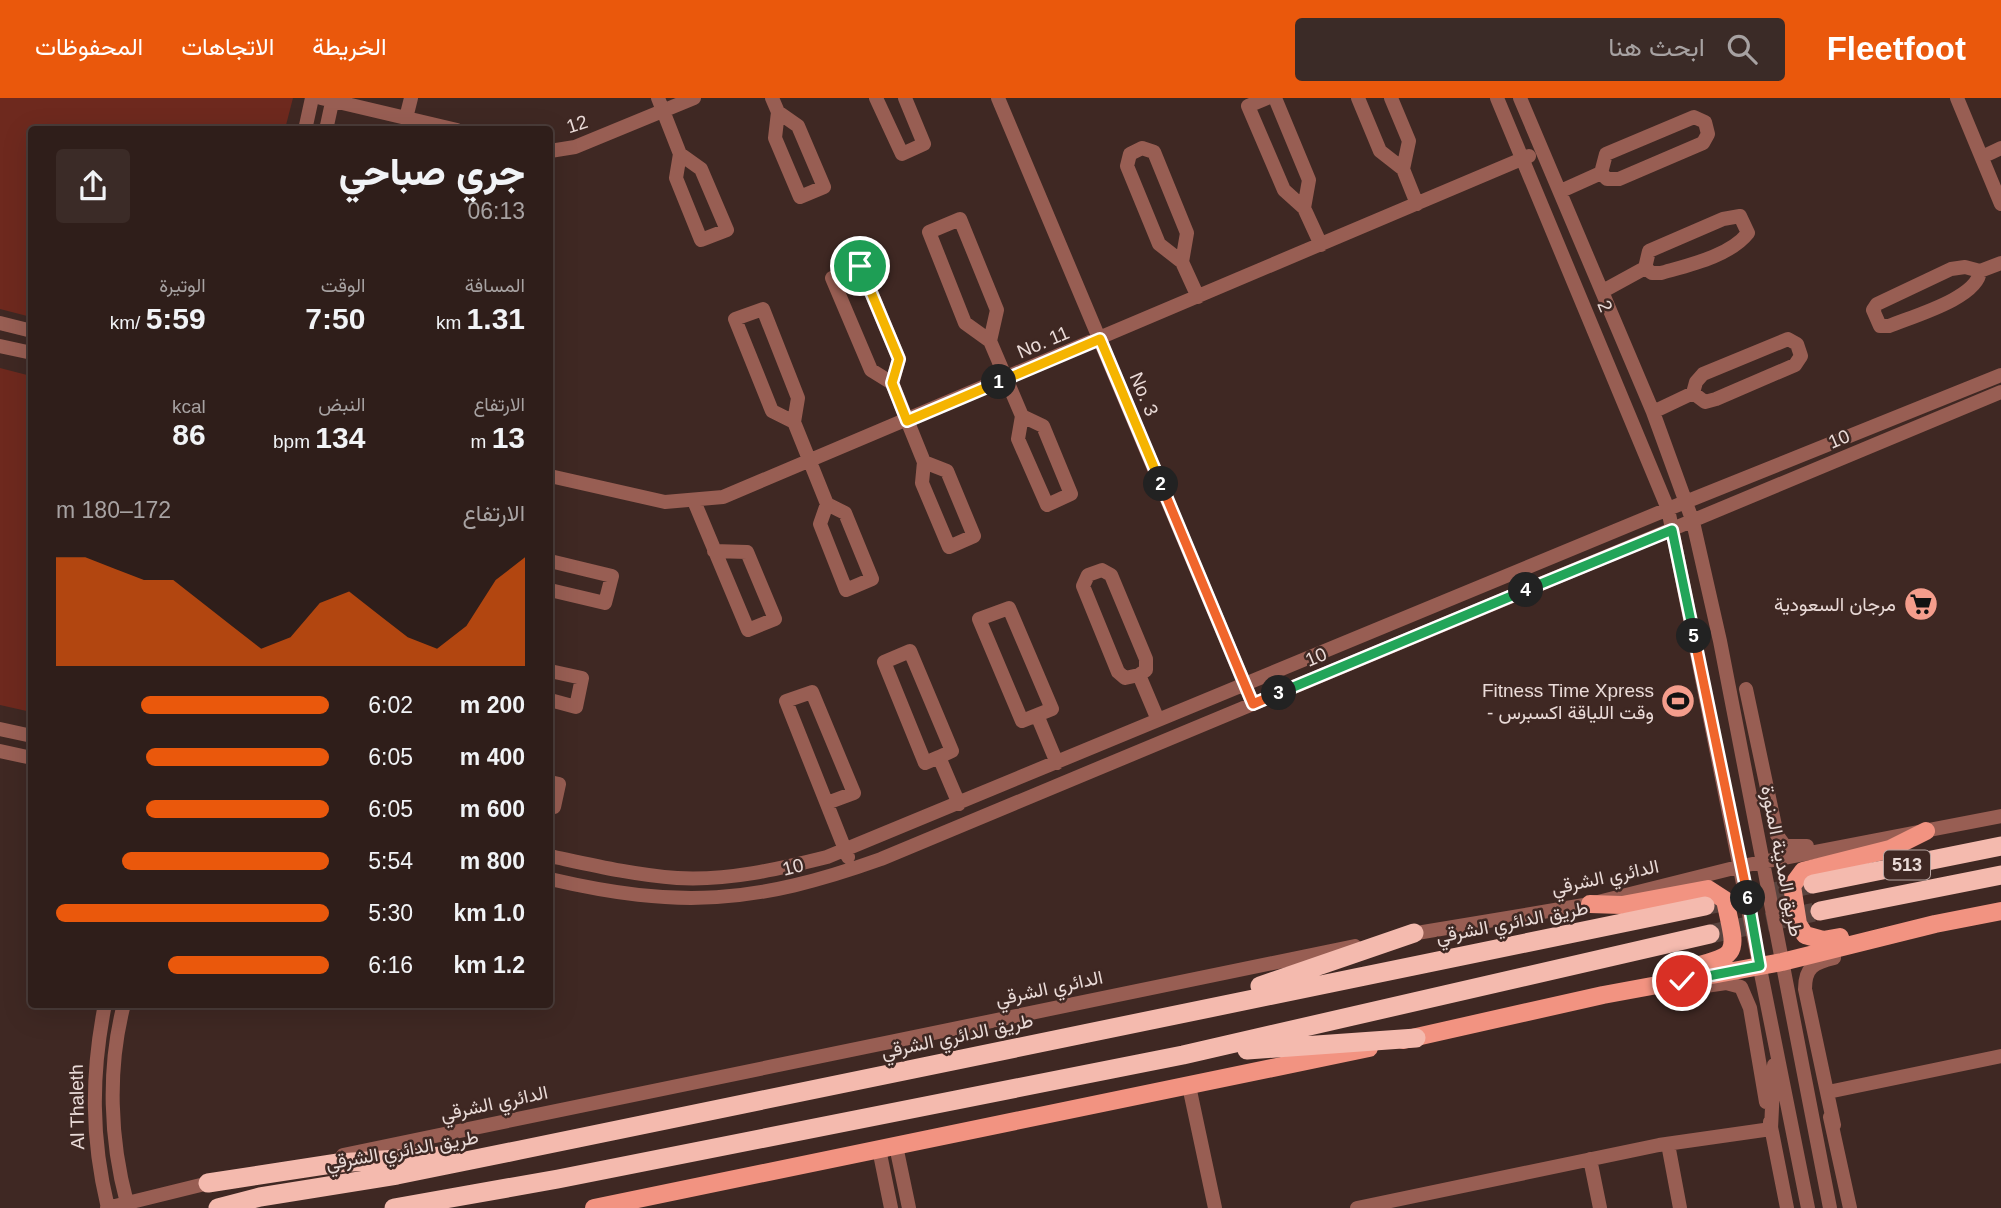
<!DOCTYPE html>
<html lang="ar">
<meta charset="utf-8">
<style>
body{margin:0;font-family:Arial,Vazirmatn,sans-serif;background:#3b2b27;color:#f1f3f6;direction:rtl;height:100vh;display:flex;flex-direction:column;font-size:26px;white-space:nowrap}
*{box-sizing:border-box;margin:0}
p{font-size:23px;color:#a7a2a2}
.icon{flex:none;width:38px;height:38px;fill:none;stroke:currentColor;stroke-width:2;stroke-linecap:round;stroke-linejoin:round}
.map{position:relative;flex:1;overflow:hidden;direction:ltr}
.details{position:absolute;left:28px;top:28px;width:525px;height:882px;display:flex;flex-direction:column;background:#2f1e1a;border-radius:7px;box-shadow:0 7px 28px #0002,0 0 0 2px #4a3c39;direction:rtl}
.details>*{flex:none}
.pin{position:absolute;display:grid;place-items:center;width:60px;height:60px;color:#fff;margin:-30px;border:4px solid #fff;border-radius:50%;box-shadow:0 2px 7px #0007}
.km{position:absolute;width:35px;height:35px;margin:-18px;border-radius:50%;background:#222;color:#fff;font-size:19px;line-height:35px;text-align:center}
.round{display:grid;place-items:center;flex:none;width:74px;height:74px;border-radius:7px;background:#3b2b27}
.head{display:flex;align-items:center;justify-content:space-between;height:119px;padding:0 28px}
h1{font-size:38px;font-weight:800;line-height:52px}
.figures{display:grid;grid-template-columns:repeat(3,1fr);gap:10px;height:119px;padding:7px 28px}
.figures div{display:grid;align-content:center}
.figures b{font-size:30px;font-weight:800}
.figures small{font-size:19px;font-weight:400}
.figures p{font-size:19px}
.chart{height:196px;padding:14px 28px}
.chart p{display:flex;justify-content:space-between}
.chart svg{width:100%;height:126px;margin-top:7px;fill:#ea580c;opacity:.7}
ul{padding:0 28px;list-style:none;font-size:23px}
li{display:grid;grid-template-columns:112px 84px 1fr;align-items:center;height:52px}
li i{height:18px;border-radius:9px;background:#ea580c}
header{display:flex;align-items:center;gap:42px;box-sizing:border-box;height:98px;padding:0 35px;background:#ea580c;color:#fff}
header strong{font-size:33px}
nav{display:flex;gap:38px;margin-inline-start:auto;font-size:24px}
.search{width:490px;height:63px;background:#3b2b27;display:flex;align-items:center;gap:18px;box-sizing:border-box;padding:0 24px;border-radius:7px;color:#a7a2a2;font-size:26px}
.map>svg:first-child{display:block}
</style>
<header>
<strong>Fleetfoot</strong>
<div class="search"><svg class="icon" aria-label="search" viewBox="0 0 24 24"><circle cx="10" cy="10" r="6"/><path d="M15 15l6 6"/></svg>ابحث هنا</div>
<nav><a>الخريطة</a><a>الاتجاهات</a><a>المحفوظات</a></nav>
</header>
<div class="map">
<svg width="2001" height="1110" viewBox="0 0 2001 1110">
<rect width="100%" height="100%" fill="#3f2823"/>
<path fill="#6e291e" d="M0,0h293l-8,31 -253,1 -1,187 -31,-8z
M0,270l31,8v336l-31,-7z"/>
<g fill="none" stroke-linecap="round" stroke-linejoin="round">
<path stroke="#59433e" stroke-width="19" stroke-dasharray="19 10" stroke-linecap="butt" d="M1708,807l105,-21
M1710,836l110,-23"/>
<path stroke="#985e53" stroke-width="14" d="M321,0l136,32
M658,0l22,56 -4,24 25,62 26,-10 -26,-61 -21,-15
M772,0l6,14 -3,26 25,59 24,-10 -26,-61 -20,-14
M876,0l26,56 22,-10 -19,-46
M998,0l255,606
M1267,0l-19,8 36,84 20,18 17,37
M1275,0l34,82 -5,28
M1358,0l22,53 23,18 14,35
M1391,0l18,43 -6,28
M1497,0l171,411 140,699
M1520,0l133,314 40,110 27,119 110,567
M1957,0l44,106
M406,20l5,-20
M305,32l7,-32
M326,32l7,-32
M550,53l25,-4 119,-49
M1982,59l19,-9
M1561,93l40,-18 6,6h12l84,-36 5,-9 -3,-12 -11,-5 -88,37 -5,19
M1182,164l5,-29 -33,-81 -12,-4 -12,6 -3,12 32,78 23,18 16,35
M1980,173c-2,27 -67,45 -91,55h-9l-7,-16 4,-6 74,-35 14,-2 15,4 21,-8
M1603,193l42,-23 7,5h9c28,-8 69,-17 87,-40l-8,-17 -17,3 -74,32 -4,17
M0,225l32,8
M990,243l7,-31 -37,-91 -31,13 36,91 25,18 32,75 -4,23 29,66 24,-11 -28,-68 -21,-10
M0,248l32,7
M892,285l7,-24 -39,-93 -28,12 39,92 21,13 32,79 -2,21 27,64 25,-11 -27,-65 -23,-9
M1653,314l40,-19 12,9 11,-3 79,-34 6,-9 -4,-12 -9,-5 -85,35 -7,8 -3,11
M794,324l4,-24 -35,-89 -28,10 37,92 22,11 33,82 -7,20 26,66 26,-11 -27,-66 -18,-9
M550,378l115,26 58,-5 806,-341
M694,403l54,129 27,-11 -28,-67 -33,-1
M550,463l62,15 -7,27 -55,-13
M550,573l32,7 -6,29 -26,-7
M1139,577l-14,3 -7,-6 -35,-86 5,-11 14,-5 9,5 35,84v11l-7,5 19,45
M1746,591l31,146 8,11h22
M1037,617l-15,6 -43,-102 30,-11 43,101 -15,6 20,48
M0,631l32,7
M0,653l32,7
M939,659l-14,6 -41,-101 26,-11 42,100 -13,6 20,47
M550,684l9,2 -5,23 -4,-1
M827,705l27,-10 -42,-101 -26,9 62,156
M550,758c42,9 84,19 127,22 51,3 102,-9 150,-21l841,-348 333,-134
M550,781c129,30 205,25 331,-20l1120,-467
M1405,837l185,-31 152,-38 259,-50
M1834,860c-20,5 -29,9 -29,31l29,136
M1664,894l62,-9 15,4 9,21 16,94
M105,906c-14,71 -14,134 3,204
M124,906c-17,65 -14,136 3,199
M1189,988l26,122
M1828,994l173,-36
M1830,1019l20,91
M1770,1024l17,86
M1668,1046l12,64
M896,1048l13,62
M879,1051l12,59
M343,1057l1012,-209
M1590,1061l10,49
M107,1110l110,-27
M1357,1110l302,-63 112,-16 3,-64"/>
<path stroke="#f29381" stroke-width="18" d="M1590,806l32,1 86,-16 17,11c11,53 18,56 -39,68
M1840,839l-17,3 -18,-5 -7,-11 -6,-38 11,-15 87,-22 36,-18
M1403,942l200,-45 179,-33 153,-38 66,-13
M594,1110l775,-160"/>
<path stroke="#f4baae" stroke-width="19" d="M1813,786l188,-38
M1820,813l181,-36
M1260,888l154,-53
M1247,952l169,-12
M208,1085l130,-20 104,-7
M218,1110l42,-11 137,-22 123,-25 1185,-244
M394,1110l164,-29 625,-124 527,-121"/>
</g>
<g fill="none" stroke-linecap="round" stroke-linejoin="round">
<g stroke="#fff" stroke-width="14">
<path id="split-1" d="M860,168l39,93 -7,24 15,38 92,-39"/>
</g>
<g stroke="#fff" stroke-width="14">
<path id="split-2" d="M999,284l101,-43 61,145"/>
</g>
<g stroke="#fff" stroke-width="14">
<path id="split-3" d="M1161,386l92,220 26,-11"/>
</g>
<g stroke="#fff" stroke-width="14">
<path id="split-4" d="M1279,595l247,-103"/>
</g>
<g stroke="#fff" stroke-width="14">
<path id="split-5" d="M1526,492l146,-60 22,106"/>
</g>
<g stroke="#fff" stroke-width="14">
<path id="split-6" d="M1694,538l54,262"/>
</g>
<g stroke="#fff" stroke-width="14">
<path id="split-7" d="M1682,883l78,-15 -12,-68"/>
</g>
<use href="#split-1" stroke="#f5b400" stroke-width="9"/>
<use href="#split-2" stroke="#f5b400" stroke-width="9"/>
<use href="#split-3" stroke="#f0652b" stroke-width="9"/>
<use href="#split-4" stroke="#22a559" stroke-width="9"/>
<use href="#split-5" stroke="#22a559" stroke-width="9"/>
<use href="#split-6" stroke="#f0652b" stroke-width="9"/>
<use href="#split-7" stroke="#22a559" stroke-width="9"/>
</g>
<defs>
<g id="supermarket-disc" transform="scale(1.75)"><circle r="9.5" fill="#f49d8c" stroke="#3f2823"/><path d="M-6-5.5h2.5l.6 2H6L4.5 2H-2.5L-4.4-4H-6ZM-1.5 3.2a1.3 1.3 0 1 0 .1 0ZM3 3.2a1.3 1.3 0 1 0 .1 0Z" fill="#111"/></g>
<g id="stadium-disc" transform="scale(1.75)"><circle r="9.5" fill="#f49d8c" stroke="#3f2823"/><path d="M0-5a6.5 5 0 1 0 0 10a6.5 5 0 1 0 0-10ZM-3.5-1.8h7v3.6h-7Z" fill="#111"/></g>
</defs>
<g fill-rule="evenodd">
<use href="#supermarket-disc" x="1921" y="506"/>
<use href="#stadium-disc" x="1678" y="603"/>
</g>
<g text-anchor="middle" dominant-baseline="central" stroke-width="5" stroke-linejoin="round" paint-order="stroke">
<rect fill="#3f2823" stroke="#b7a5a2" stroke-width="2" x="1884" y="752.5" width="46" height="29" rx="5"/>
<g font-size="18" font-weight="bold" fill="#eadbd8">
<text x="1907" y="767">513</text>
</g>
<g font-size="19" fill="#eadbd8" stroke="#3f2823">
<text transform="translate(577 26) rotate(-18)">12</text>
<text transform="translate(1605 208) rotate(67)">2</text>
<text transform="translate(1043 244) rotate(-23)">No. 11</text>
<text transform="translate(1144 296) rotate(67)">No. 3</text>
<text transform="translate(1839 341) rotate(-23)">10</text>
<text transform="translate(1316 559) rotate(-23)">10</text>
<text transform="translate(1782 763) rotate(79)">طريق المدينة المنورة</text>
<text transform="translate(793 769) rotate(-14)">10</text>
<text transform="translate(1605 779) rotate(-12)">الدائري الشرقي</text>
<text transform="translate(1512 824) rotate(-11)">طريق الدائري الشرقي</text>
<text transform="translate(1049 890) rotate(-12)">الدائري الشرقي</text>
<text transform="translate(957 938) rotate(-12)">طريق الدائري الشرقي</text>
<text transform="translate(494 1005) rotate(-12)">الدائري الشرقي</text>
<text transform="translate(77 1009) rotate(-91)">Al Thaleth</text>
<text transform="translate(402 1052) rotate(-10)">طريق الدائري الشرقي</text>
</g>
<g font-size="19" fill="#eadbd8" stroke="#3f2823" text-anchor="end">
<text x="1896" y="506">مرجان السعودية</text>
<text x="1654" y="592">Fitness Time Xpress<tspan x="1654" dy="22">- وقت اللياقة اكسبرس</tspan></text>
</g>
</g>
</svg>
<div class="pin" style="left:860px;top:168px;background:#1e9e55"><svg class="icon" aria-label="arrive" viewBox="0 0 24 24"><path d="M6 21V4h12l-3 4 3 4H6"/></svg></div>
<div class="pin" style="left:1682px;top:883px;background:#d93025"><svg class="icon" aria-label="check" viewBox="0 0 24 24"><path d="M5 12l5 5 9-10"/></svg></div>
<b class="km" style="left:999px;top:284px">1</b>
<b class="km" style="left:1161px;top:386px">2</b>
<b class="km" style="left:1279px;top:595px">3</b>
<b class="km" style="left:1526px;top:492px">4</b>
<b class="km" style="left:1694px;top:538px">5</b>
<b class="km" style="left:1748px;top:800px">6</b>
<section class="details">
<div class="head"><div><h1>جري صباحي</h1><p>06:13</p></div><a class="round"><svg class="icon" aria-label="share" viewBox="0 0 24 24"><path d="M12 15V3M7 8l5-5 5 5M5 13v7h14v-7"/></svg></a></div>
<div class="figures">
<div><p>المسافة</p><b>1.31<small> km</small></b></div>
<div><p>الوقت</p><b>7:50</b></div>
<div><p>الوتيرة</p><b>5:59<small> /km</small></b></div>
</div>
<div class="figures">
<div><p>الارتفاع</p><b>13<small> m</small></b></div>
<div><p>النبض</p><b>134<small> bpm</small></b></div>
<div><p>kcal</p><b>86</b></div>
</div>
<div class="chart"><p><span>الارتفاع</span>172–180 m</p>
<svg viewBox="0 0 160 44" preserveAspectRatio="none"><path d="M0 44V6L10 6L20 10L30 14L40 14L50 22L60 30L70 38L80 34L90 22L100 18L110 26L120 34L130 38L140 30L150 14L160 6V44z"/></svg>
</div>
<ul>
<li><b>200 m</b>6:02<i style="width:69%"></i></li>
<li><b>400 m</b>6:05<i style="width:67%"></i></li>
<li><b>600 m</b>6:05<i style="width:67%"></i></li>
<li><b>800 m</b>5:54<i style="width:76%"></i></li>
<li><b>1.0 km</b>5:30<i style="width:100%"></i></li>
<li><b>1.2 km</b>6:16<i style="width:59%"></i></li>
</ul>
</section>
</div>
